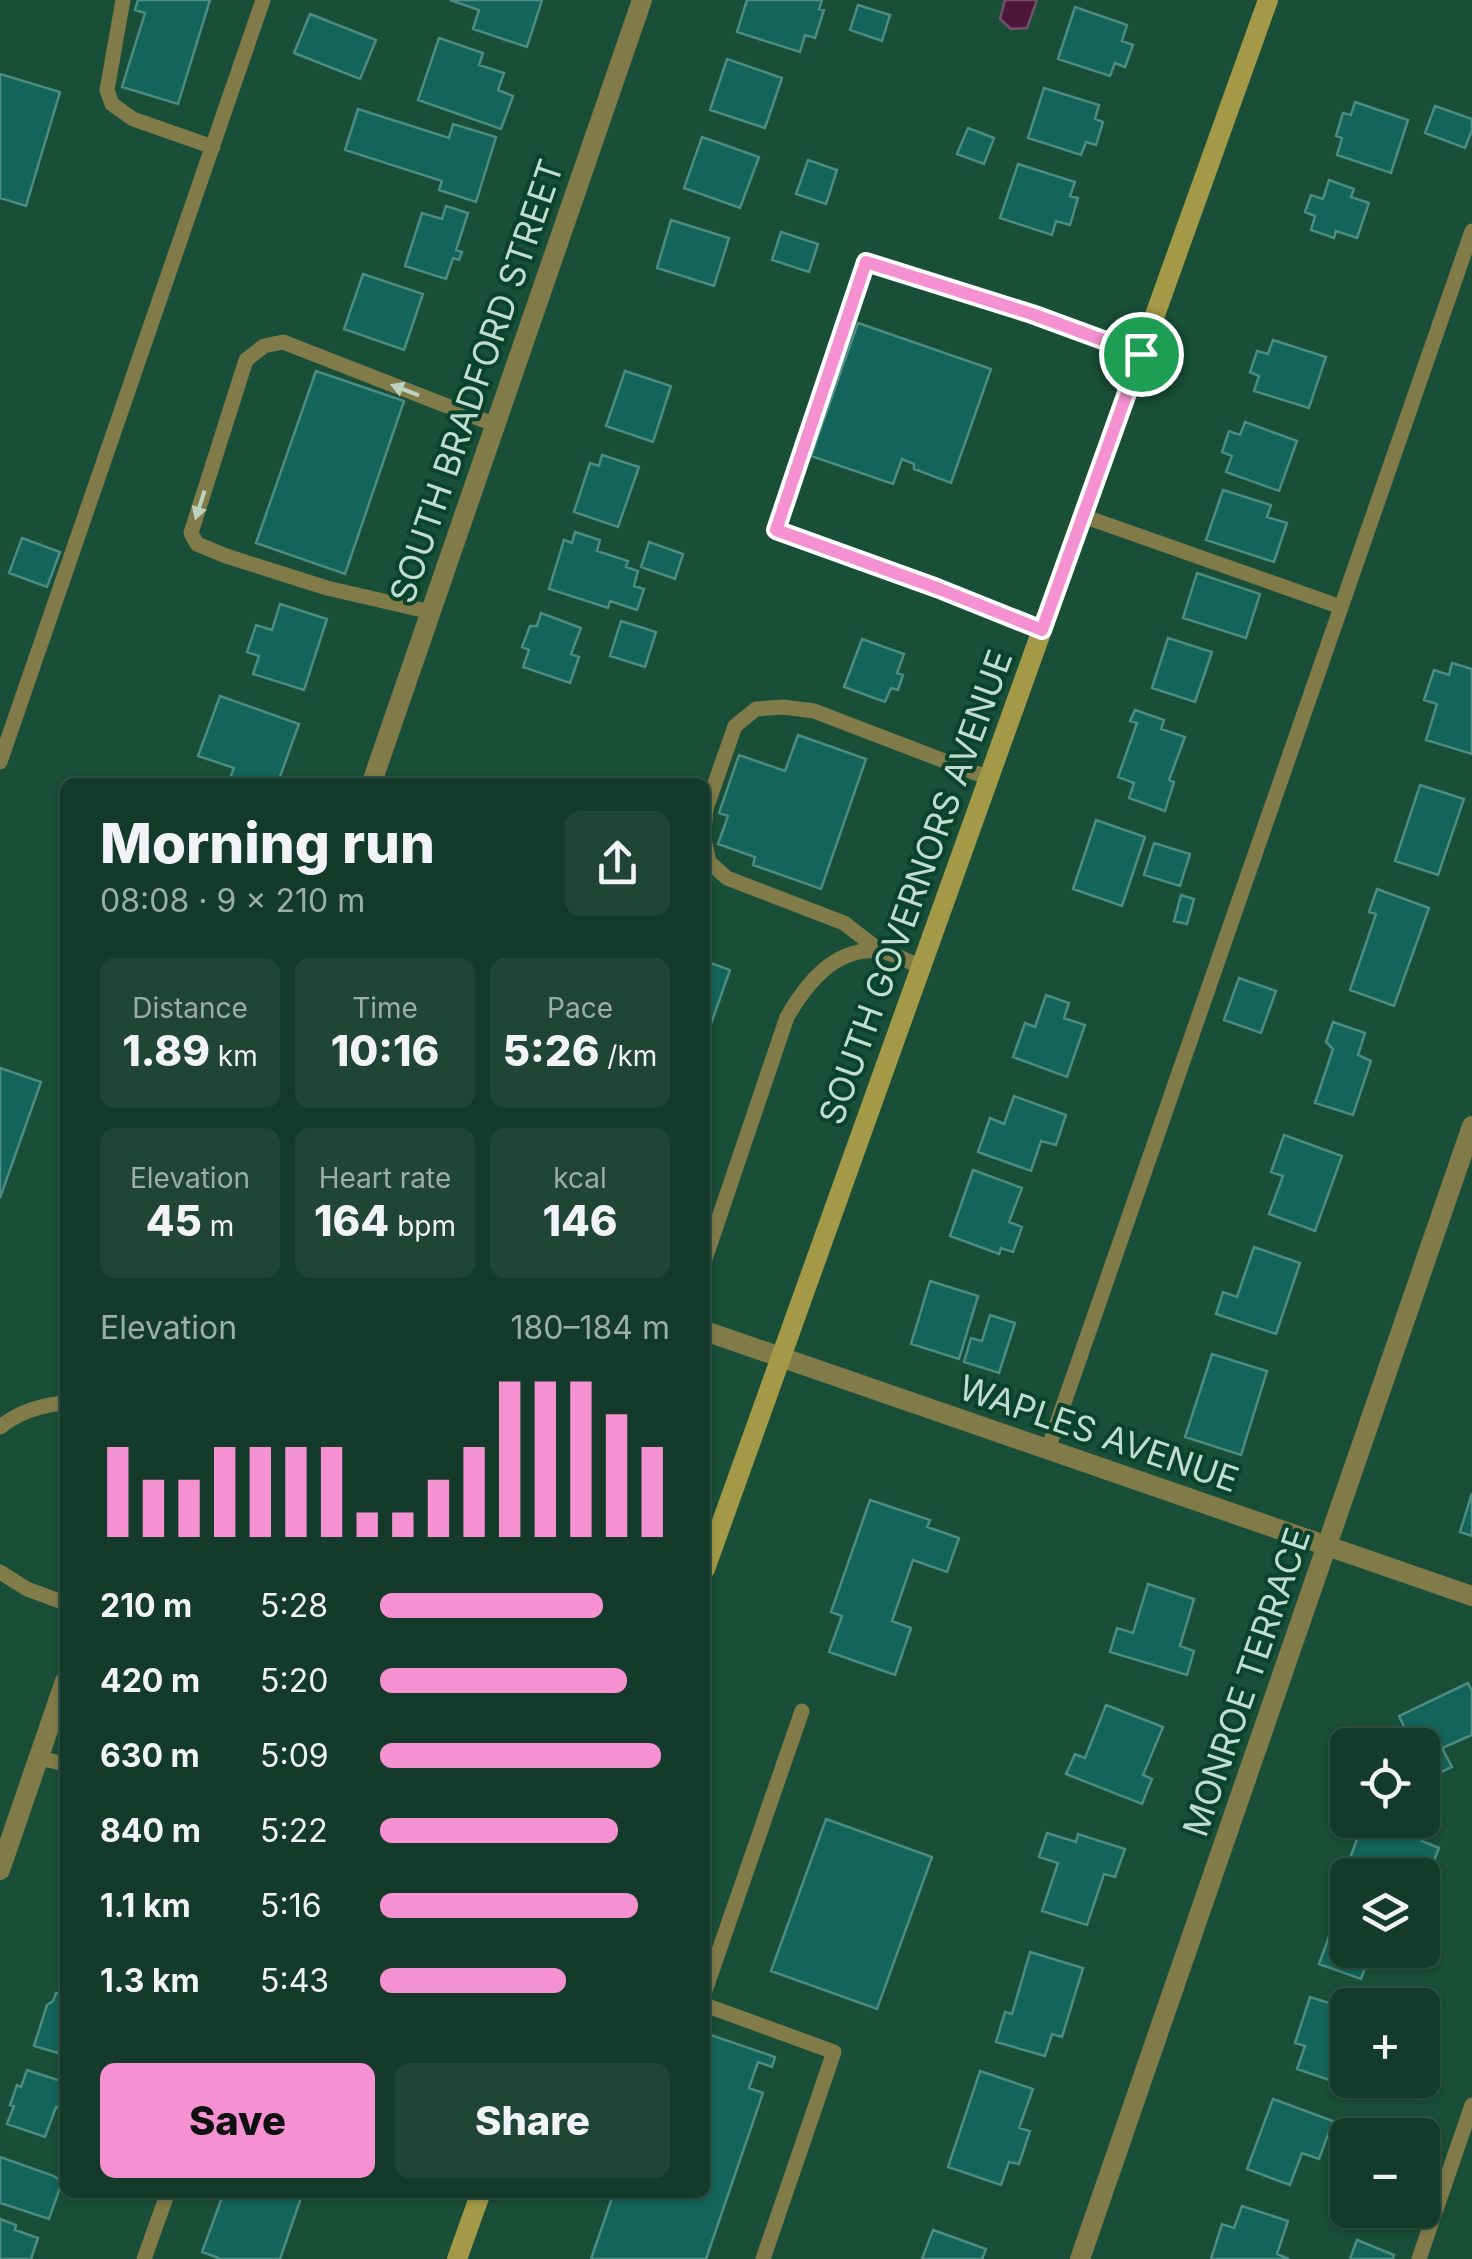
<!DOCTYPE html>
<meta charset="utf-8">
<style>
body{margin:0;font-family:Inter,sans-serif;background:#204536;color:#f1f3f6;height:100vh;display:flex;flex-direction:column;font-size:38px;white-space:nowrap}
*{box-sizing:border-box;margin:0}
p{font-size:32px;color:#9dada8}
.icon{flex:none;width:55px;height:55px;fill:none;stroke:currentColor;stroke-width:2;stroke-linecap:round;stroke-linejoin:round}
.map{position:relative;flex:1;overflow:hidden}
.side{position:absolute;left:60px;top:778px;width:650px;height:1420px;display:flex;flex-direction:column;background:#133a2a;border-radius:15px;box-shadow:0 2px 8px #0004,0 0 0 2px #325447}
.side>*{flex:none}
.tools{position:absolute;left:1330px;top:1728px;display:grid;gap:20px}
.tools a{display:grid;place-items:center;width:110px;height:110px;border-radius:15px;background:#133a2a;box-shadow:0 2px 8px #0004,0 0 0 2px #325447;font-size:50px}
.pin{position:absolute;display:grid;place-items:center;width:85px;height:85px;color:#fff;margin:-42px;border:5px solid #fff;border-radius:50%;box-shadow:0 2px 10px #0007}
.round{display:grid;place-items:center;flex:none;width:105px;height:105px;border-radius:15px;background:#204536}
.overview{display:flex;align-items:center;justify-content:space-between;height:170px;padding:0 40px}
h1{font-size:55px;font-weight:800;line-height:75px}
.metrics{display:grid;grid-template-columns:repeat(3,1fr);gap:15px;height:170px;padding:10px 40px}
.metrics div{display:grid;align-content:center;border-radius:15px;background:#204536;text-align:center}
.metrics b{font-size:42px;font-weight:800}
.metrics small{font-size:28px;font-weight:400}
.metrics p{font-size:28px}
.chart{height:280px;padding:20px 40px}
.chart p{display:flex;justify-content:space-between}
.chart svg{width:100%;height:180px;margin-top:10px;stroke:#f590d1;stroke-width:6}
.button{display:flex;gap:20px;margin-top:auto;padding:20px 40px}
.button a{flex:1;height:115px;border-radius:15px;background:#f590d1;color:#111;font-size:40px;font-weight:800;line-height:115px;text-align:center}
.button a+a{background:#204536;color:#f1f3f6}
ul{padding:0 40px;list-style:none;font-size:32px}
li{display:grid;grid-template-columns:160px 120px 1fr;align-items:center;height:75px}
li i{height:25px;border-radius:12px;background:#f590d1}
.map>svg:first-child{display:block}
</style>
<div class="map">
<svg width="1472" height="2259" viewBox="0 0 1472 2259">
<rect width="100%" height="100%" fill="#194e38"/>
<path fill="#4d173c" stroke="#705268" stroke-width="2.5" d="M1005,0h32l-10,28 -16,1 -11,-10z"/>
<path fill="#13645a" stroke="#4c8c82" stroke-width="2.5" d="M138,0h72l-32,104 -56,-17 23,-74 -10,-3z
M450,0h92l-15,47 -54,-18 6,-19z
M747,0h75l-3,9 5,1 -9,28 -10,-3 -5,17 -63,-20z
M858,5l32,10 -8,26 -32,-11z
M1075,7l52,18 -5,16 11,4 -8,22 -10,-4 -5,13 -52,-17z
M310,14l66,26 -16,39 -66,-26z
M439,38l44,15 -4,12 25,8 -6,17 15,6 -12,33 -83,-29z
M727,59l55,19 -17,50 -55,-18z
M0,74l60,18 -34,114 -26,-8z
M1044,88l55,17 -4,14 8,3 -7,23 -10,-3 -5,13 -53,-17z
M1355,102l53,18 -17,53 -54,-18 5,-17 -6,-2 7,-23 8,2z
M1435,106l37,13v11l-7,18 -40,-15z
M358,109l91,29 4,-14 43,13 -20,65 -37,-12 3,-9 -97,-31z
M968,128l26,10 -10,26 -27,-10z
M702,137l57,20 -19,51 -56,-20z
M808,160l29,10 -11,34 -30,-10z
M1018,164l57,18 -5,14 8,2 -8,27 -14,-4 -4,14 -52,-17z
M1329,180l25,9 -3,8 18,6 -12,35 -21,-7 -2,7 -23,-8 4,-14 -10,-4 6,-17 12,4z
M446,206l22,7 -12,37 6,2 -3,8 -6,-2 -7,21 -41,-13 17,-53 20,6z
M671,220l58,18 -15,48 -57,-18z
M781,232l37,12 -9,28 -37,-12z
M363,274l60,20 -19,56 -60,-21z
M858,323l133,46 -40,114 -37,-14v-5l-12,-5 -9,25 -82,-28z
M1273,340l53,17 -17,51 -55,-17 5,-15 -9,-4 7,-21 11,3z
M316,371l88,30 -59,173 -89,-31z
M625,371l46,15 -18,56 -47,-16z
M1245,422l52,19 -18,50 -53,-19 6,-16 -10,-4 7,-21 11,4z
M602,455l37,12 -21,60 -44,-15 16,-49 9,3z
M1223,490l48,15 -4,12 20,6 -13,39 -68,-22z
M575,532l25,8 -3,11 31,10 -2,6 12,4 -4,15 10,3 -7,21 -27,-9 -2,7 -59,-19 15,-49 8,3z
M22,538l38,14 -13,35 -38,-14z
M649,542l34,12 -8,25 -34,-12z
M1197,573l63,21 -14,44 -63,-20z
M280,604l47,15 -23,71 -51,-16 6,-18 -12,-4 9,-27 16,5z
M541,613l40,15 -10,26 8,3 -9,26 -47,-16 6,-17 -7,-3 8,-21h7z
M621,621l35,11 -11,35 -35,-11z
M1168,638l44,14 -17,50 -43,-14z
M862,639l42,15 -7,19 6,2 -5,15 -7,-2 -6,14 -41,-15z
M1452,663l20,6v85l-46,-14 11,-36 -13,-4 10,-30 15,5z
M220,696l79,28 -21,58h-36l-12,-4 4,-10 -36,-12z
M1135,710l29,10 -3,9 24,8 -16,43 5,2 -9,29 -36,-13 5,-15 -16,-6 19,-54 -7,-2z
M798,735l68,24 -45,130 -68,-24 2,-8 -37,-13 10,-28 -9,-3 20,-58 46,16z
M1420,785l44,14 -26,76 -43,-14z
M1096,820l49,17 -23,69 -49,-17z
M1154,843l36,11 -10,32 -36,-11z
M1377,889l52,19 -35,98 -44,-16 26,-76 -7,-2z
M1181,895l13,4 -7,25 -13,-3z
M705,961l25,9 -25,71z
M1239,978l37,13 -15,42 -37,-13z
M1046,995l23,8 -5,15 21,7 -18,52 -54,-20 12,-34 10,4z
M1333,1022l32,11 -7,22 13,6 -18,54 -38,-12 18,-54 -7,-7z
M0,1068l41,14 -41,116z
M1014,1096l52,19 -10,30 -15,-4 -10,30 -53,-19 12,-34 14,6z
M1284,1135l58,21 -27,75 -46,-17 14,-38 -12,-4z
M973,1170l49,18 -13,34 13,5 -9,25 -12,-4 -2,6 -49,-18z
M1254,1247l46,16 -24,71 -60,-20 7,-22 14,5z
M930,1281l48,15 -19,63 -48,-15z
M990,1315l25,8 -16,50 -35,-11 7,-24 11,3z
M1212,1354l55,17 -26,84 -56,-18z
M1472,1493v43l-12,-4z
M870,1500l60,20 -3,7 32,11 -12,34 -34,-12 -21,61 19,7 -16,47 -66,-23 13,-36 -11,-4z
M1148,1584l46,15 -14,47 14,5 -7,24 -77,-23 7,-24 16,5z
M1468,1683l4,8v44l-30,13 10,19 -23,11 -7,-13v-20h-9l-14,-29z
M1106,1705l57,22 -20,48 9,4 -10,25 -76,-30 9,-20 10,4z
M1422,1804l12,5 -12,32 17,7 -16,41 -1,-14h-36l-37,-14 15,-41h58z
M826,1819l106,38 -55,152 -106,-38z
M1047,1833l29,9 2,-8 47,15 -10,28 -11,-3 -17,51 -45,-14 16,-48 -19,-6z
M1345,1893l3,1v56h24l-11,29 -42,-15z
M1030,1952l53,16 -21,69 -10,-3 -7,22 -49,-14 9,-30 7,2z
M56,1993l9,2v60l-31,-9 13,-41 6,-4z
M1310,1997l38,12v66l-4,10 -47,-16 8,-23 -10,-3z
M705,2033l70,24 -3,10 -14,-5 -9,26 14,5 -57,166h-115l23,-67h91z
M27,2070l37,12 -5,15 6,2 -4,10 -5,-2 -11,30 -38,-13 7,-18 -4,-1 7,-20 4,2z
M980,2071l53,18 -14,39 11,3 -11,33 -10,-2 -8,23 -53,-18z
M1273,2099l60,22 -14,38 -17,-6 -12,32 -43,-16z
M0,2157l54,19 8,6 -13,37 -49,-16z
M224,2192h79l-23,67h-59l-19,-7z
M1242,2206l46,15 -11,33 12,5h-78l11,-35 12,4z
M0,2219l16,6 -1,5 23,8 -7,21h-31z
M933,2230l53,19 -4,10h-60z
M1357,2240l37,15 -1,4h-43z"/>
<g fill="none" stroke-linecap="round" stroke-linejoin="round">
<path stroke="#817b49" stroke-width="15" d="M123,0l-16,90 5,14 21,15 80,28
M1083,516l258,91
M431,612l-104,-24 -101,-32 -29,-12 -6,-11 55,-173 18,-14 19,-4 213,83
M1042,631l-105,-43 -162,-58 92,-268 165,52 109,40
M0,762l263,-762
M705,821l1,-12 29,-83 21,-17 27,-2 31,4 175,67
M705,844l4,18 18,16 117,45 35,27
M705,1259l82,-242c19,-33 47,-69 90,-66 14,0 31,11 44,16
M0,1427c19,-15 41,-22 65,-24
M1048,1449l424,-1218
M0,1572l27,17 38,14
M39,1758l26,6
M705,1991l97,-280
M705,2005l129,47 -71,207
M144,2259l24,-67
M1419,2259l53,-154"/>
<path stroke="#817b49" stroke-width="20" d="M372,782l270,-782
M705,1331l767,265
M0,1870l65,-189
M1080,2259l392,-1133"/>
<path stroke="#a39946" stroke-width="20" d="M705,1569l563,-1569
M457,2259l24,-67"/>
</g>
<defs><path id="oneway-solid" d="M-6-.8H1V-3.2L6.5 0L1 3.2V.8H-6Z" transform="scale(2.5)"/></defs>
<g fill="#bcd3c2">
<use href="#oneway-solid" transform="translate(405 390) rotate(-159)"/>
<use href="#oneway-solid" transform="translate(200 505) rotate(108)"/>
</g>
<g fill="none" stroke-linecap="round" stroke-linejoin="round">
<g stroke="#fff" stroke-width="20">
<path id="route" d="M866,262l166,52 109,40 -99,276 -105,-42 -161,-58z"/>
</g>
<use href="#route" stroke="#f590d1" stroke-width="12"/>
</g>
<g text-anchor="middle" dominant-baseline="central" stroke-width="8" stroke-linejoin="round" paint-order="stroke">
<g font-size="35" fill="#c2ddcf" stroke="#0a432d">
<text transform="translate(476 381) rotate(-71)">SOUTH BRADFORD STREET</text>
<text transform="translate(915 887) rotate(-70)">SOUTH GOVERNORS AVENUE</text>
<text transform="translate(1099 1433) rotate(19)">WAPLES AVENUE</text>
<text transform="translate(1246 1682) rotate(-71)">MONROE TERRACE</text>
</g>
</g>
</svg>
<div class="tools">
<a><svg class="icon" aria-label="locate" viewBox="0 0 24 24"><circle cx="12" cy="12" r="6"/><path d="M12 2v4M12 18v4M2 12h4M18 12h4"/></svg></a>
<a><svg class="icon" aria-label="layers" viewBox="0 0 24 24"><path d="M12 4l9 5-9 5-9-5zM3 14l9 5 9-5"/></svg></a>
<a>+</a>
<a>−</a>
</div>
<div class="pin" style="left:1141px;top:354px;background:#1e9e55"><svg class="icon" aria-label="arrive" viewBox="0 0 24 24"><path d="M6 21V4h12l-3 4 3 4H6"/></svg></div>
<section class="side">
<div class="overview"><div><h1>Morning run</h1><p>08:08 · 9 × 210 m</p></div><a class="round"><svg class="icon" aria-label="share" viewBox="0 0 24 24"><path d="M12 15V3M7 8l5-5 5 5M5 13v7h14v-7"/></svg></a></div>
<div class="metrics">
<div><p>Distance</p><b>1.89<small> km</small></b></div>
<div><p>Time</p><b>10:16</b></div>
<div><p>Pace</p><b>5:26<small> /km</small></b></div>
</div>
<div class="metrics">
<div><p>Elevation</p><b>45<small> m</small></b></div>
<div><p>Heart rate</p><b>164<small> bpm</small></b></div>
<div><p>kcal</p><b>146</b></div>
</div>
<div class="chart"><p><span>Elevation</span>180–184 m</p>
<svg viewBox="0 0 160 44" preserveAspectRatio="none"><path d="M5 44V22M15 44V30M25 44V30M35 44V22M45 44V22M55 44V22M65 44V22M75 44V38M85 44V38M95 44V30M105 44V22M115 44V6M125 44V6M135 44V6M145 44V14M155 44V22"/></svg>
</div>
<ul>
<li><b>210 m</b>5:28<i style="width:77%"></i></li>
<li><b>420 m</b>5:20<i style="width:85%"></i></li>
<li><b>630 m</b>5:09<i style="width:97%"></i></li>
<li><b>840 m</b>5:22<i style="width:82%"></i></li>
<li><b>1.1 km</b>5:16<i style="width:89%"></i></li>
<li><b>1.3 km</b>5:43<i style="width:64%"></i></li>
</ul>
<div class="button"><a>Save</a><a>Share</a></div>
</section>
</div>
